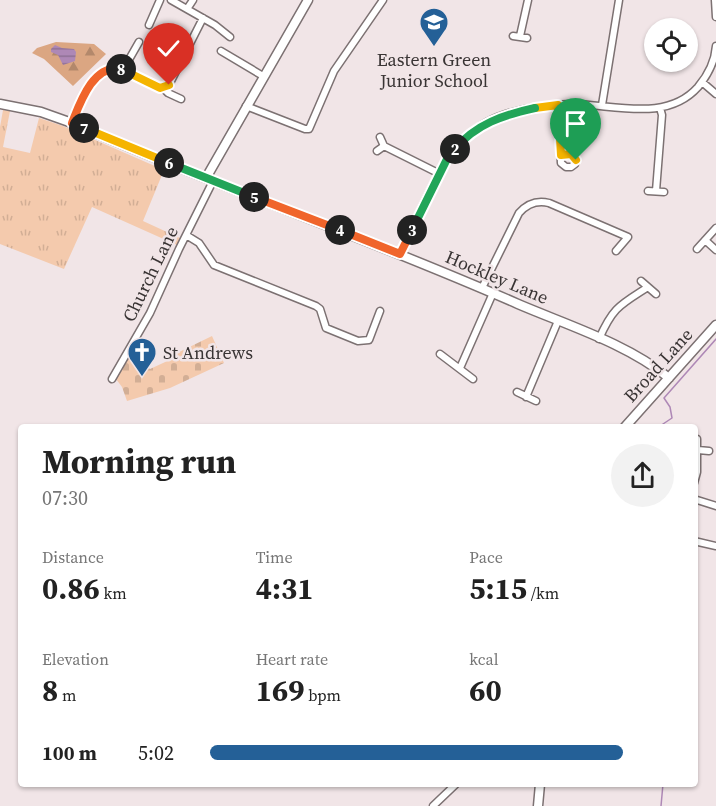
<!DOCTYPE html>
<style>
body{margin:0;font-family:"Source Serif 4",serif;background:#f2f2f2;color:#222;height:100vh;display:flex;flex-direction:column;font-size:22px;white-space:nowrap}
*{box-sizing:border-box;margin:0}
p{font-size:20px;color:#767676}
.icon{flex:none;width:33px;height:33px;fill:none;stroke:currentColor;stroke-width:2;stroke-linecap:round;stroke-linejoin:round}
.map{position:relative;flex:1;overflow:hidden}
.drawer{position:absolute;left:18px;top:424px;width:680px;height:363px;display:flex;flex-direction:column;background:#fff;border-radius:6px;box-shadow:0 2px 4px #0004}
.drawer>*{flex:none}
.fabs{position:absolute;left:644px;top:18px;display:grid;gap:12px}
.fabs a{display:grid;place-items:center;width:54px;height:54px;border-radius:50%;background:#fff;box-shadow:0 2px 4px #0004;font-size:30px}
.pin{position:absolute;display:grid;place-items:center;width:51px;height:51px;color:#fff;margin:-62px -26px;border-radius:50% 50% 50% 0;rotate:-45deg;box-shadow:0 0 6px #0007}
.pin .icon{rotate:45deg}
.km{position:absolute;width:30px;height:30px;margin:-15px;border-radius:50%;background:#222;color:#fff;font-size:16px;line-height:30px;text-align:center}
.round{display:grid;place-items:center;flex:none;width:63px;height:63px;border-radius:32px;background:#f2f2f2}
.headline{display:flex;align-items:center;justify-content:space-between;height:102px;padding:0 24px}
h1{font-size:33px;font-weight:700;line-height:45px}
.metrics{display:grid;grid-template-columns:repeat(3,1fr);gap:9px;height:102px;padding:6px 24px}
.metrics div{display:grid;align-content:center}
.metrics b{font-size:30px;font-weight:700}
.metrics small{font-size:16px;font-weight:400}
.metrics p{font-size:16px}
ul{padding:0 24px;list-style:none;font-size:20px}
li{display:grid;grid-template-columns:96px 72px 1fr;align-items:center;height:45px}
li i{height:15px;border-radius:8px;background:#246097}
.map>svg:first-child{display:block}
</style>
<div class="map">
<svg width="716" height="806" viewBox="0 0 716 806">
<defs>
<pattern id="forest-firs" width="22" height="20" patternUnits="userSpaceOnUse" patternTransform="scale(1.5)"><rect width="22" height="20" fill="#dba682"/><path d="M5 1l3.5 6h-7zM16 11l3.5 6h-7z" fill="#b3886b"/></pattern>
<pattern id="cemetery-stones" width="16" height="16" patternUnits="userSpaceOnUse" patternTransform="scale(1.5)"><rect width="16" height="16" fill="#f4caad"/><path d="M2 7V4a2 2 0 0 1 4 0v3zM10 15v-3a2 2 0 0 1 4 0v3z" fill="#d2ae95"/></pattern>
<pattern id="park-tufts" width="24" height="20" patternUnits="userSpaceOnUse" patternTransform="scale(1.5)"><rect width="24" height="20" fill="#f4caad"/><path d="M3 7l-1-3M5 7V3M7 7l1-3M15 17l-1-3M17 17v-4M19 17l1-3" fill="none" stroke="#d2ae95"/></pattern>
<pattern id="water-rules" width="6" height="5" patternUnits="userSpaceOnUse" patternTransform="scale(1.5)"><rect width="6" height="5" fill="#ae88b6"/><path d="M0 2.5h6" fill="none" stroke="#8f7095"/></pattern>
</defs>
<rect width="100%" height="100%" fill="#f1e5e7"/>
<path fill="url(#forest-firs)" d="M56,42l38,2 12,10 -33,32 -29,-27 -12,-6 5,-5z"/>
<path fill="url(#cemetery-stones)" d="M212,336l12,27 -54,25 -43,13 -5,-14 -6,-8 15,-26 19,16 26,-12 -1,-3z"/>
<path fill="url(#park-tufts)" d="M3,110l7,1 -7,36 27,6 9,-35 24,8 101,44 -21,51 37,17 -3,7 -85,-38 -28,62 -64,-25v-117z"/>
<path fill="url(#water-rules)" d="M55,45l7,3 12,1 2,3 -1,9 -12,4 -5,-10 -7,-3v-3z"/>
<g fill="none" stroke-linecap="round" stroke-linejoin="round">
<path stroke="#ae88b6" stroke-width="1.5" d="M657,428l15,-10 -2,-11 -6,-9 52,-59
M661,806l2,-22"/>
<g stroke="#7c7172" stroke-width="9">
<path id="street" d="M171,0l44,25 15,12
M715,0l1,17
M187,9l6,-9
M149,25l11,-25
M513,36l14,2
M520,36l8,-36
M221,51l42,25
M123,70l16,-28
M702,82l14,12
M163,88l5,5 13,6
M558,105c1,19 2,39 3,58l5,4h5l4,-3 1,-4 -5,-6 -10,1
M602,105l17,-105
M246,106l59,23h4l25,-58 49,-71
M72,123c7,-18 24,-62 50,-54 13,4 25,14 38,19l9,-3 34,-67
M384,146l56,28
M377,151l7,-5 -4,-9
M648,191l16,1
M656,191l6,-76 -2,-7
M186,235l13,8 15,22 102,41 4,3 6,19 32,13 11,-1 11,-29
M705,240l11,10
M697,249l19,-21
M400,254c22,-43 43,-108 87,-132 24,-13 57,-17 84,-18 42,0 95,19 127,-17 10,-12 17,-26 18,-41
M641,281l15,13
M482,288l37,-75c8,-9 18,-13 30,-10l79,34 -12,14
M599,339c14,-32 21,-34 49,-52
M440,354l33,25
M460,368l33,-75
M112,379l38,-66 29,-64 34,-68
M517,392l19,9
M526,397l32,-76
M698,450l11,1
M694,483l3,-11v-33
M694,499l22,7
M694,541l22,5
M433,806l23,-22"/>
</g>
<g stroke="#7c7172" stroke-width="11">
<path id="secondary" d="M0,104l41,8 31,11c147,64 299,116 446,181 49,21 110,40 151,74
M206,178l102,-178
M624,428l92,-103
M538,806l2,-22"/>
</g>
<use href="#street" stroke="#fff" stroke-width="6"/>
<use href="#secondary" stroke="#fff" stroke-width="8"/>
</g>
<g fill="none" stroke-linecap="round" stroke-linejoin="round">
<g stroke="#fff" stroke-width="12">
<path id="split-1" d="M535,108l23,-3 3,50 10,-1 5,6"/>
</g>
<g stroke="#fff" stroke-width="12">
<path id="split-2" d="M455,149c21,-25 48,-34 80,-41"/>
</g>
<g stroke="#fff" stroke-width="12">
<path id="split-3" d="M412,230l36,-73 7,-8"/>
</g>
<g stroke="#fff" stroke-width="12">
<path id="split-4" d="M340,230l60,24 12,-24"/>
</g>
<g stroke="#fff" stroke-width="12">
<path id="split-5" d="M254,197l86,33"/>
</g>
<g stroke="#fff" stroke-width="12">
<path id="split-6" d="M169,163l85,34"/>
</g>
<g stroke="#fff" stroke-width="12">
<path id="split-7" d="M84,128l85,35"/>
</g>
<g stroke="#fff" stroke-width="12">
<path id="split-8" d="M84,128l-12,-5c8,-20 21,-59 49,-54"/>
</g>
<g stroke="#fff" stroke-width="12">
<path id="split-9" d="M121,69l39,19 9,-3"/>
</g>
<use href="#split-1" stroke="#f5b400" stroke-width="8"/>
<use href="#split-2" stroke="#22a559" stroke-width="8"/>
<use href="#split-3" stroke="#22a559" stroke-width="8"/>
<use href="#split-4" stroke="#f0652b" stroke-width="8"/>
<use href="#split-5" stroke="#f0652b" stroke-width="8"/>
<use href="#split-6" stroke="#22a559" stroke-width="8"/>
<use href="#split-7" stroke="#f5b400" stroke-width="8"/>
<use href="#split-8" stroke="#f0652b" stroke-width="8"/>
<use href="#split-9" stroke="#f5b400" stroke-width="8"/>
</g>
<defs>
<g id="school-pin" transform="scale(1.5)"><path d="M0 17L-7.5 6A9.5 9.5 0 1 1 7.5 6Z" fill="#246097" stroke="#f1e5e7"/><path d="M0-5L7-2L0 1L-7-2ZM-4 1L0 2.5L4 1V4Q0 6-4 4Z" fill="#fff"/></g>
<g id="church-pin" transform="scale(1.5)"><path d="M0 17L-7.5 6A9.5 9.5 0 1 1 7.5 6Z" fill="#246097" stroke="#f1e5e7"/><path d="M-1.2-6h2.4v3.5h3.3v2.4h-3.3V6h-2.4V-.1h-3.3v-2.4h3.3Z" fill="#fff"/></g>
</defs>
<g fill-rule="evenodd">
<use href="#school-pin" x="434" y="22"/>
<use href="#church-pin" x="142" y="352"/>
</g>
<g text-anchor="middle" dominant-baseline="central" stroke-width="5" stroke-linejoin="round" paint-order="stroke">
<g font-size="18" fill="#393434" stroke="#f1e5e7">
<text x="434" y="59">Eastern Green<tspan x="434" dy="21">Junior School</tspan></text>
<text x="163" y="352" text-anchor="start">St Andrews</text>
</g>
<g font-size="18" fill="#393434" stroke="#f1e5e7">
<text transform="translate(150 274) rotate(-64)">Church Lane</text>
<text transform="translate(497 277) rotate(23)">Hockley Lane</text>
<text transform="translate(658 365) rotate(-48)">Broad Lane</text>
</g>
</g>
</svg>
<div class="fabs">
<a><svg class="icon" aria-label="locate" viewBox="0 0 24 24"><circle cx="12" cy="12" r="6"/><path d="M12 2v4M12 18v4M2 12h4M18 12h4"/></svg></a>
</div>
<div class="pin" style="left:576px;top:160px;background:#1e9e55"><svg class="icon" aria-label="arrive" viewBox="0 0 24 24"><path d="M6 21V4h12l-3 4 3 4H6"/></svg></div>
<div class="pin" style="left:169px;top:85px;background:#d93025"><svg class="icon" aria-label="check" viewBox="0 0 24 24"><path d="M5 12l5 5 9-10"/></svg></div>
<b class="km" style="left:455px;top:149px">2</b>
<b class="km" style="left:412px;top:230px">3</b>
<b class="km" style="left:340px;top:230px">4</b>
<b class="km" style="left:254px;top:197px">5</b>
<b class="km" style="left:169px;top:163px">6</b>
<b class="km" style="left:84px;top:128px">7</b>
<b class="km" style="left:121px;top:69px">8</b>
<section class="drawer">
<div class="headline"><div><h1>Morning run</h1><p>07:30</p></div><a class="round"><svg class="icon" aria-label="share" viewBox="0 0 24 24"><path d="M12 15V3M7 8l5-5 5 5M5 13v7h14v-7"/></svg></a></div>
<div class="metrics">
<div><p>Distance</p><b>0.86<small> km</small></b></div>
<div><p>Time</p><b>4:31</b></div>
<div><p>Pace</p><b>5:15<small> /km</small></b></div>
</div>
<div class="metrics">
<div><p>Elevation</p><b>8<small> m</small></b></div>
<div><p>Heart rate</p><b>169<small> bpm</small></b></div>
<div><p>kcal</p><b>60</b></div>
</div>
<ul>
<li><b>100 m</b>5:02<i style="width:89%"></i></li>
</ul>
</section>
</div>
